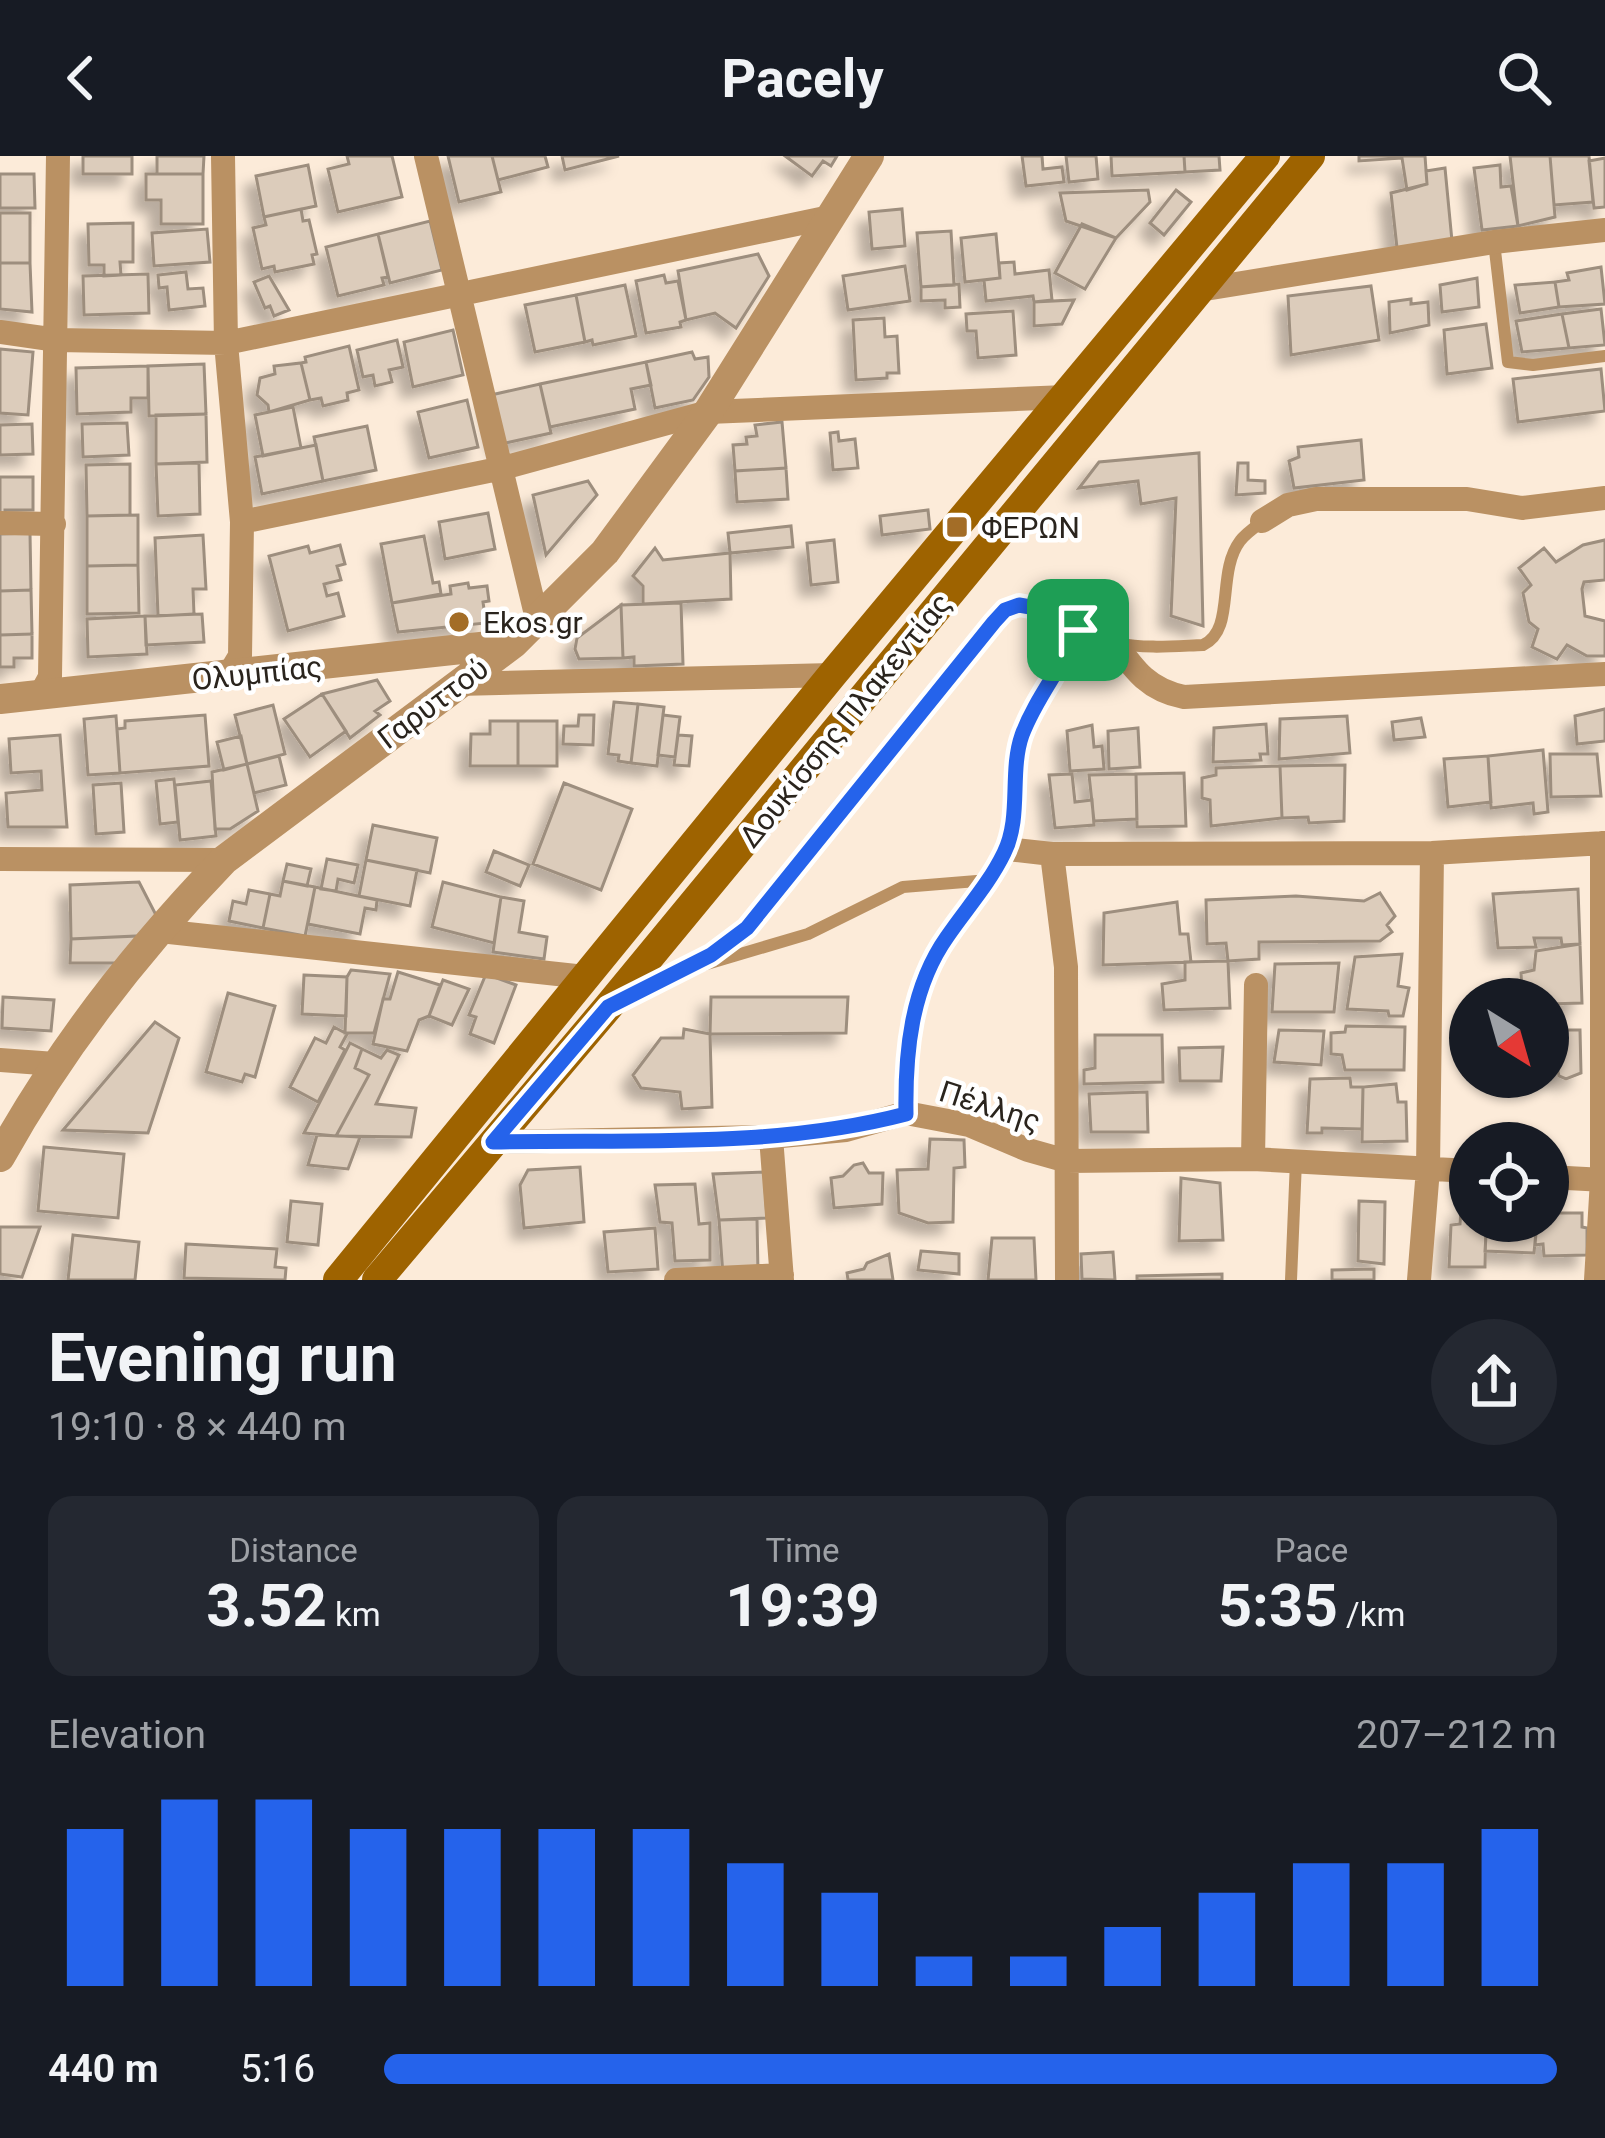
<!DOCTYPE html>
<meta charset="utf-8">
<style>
body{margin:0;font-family:Roboto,sans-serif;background:#242831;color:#f1f3f6;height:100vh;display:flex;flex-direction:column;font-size:45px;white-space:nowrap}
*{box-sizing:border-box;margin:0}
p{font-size:39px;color:#9ea1a6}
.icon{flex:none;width:66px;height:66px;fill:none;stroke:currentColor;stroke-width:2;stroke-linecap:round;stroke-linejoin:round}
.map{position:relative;height:1124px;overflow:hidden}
.panel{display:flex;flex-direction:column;background:#171b24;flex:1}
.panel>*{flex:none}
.needle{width:78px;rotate:143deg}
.buttons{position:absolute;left:1449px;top:822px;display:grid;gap:24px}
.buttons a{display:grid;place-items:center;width:120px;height:120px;border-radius:50%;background:#171b24;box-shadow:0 3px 9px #0004;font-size:60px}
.pin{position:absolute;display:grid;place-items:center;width:102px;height:102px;color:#fff;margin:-51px;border-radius:24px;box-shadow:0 6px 18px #0006}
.round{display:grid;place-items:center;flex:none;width:126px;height:126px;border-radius:63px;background:#242831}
.headline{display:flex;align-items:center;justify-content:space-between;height:204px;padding:0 48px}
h1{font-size:66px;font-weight:700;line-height:90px}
.stats{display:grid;grid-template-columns:repeat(3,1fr);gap:18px;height:204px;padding:12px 48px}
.stats div{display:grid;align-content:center;border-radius:24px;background:#242831;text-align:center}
.stats b{font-size:60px;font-weight:700}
.stats small{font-size:33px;font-weight:400}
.stats p{font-size:33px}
.chart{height:336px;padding:24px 48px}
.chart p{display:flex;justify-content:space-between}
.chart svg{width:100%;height:216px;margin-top:12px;stroke:#2563eb;stroke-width:6}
ul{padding:0 48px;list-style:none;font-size:39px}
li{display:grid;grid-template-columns:192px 144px 1fr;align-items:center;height:90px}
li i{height:30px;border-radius:15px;background:#2563eb}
header{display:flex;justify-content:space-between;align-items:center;height:156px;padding:0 48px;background:#171b24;font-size:54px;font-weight:700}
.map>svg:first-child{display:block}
</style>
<header><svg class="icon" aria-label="back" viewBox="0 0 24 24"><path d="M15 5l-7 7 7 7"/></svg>Pacely<svg class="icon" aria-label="search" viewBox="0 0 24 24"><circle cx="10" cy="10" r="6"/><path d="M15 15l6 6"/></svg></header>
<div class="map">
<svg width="1605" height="1124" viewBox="0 0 1605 1124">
<defs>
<filter id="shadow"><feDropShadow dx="-11" dy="11" stdDeviation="6" flood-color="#0004"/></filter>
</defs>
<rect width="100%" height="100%" fill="#fcebd9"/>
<path fill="#dcccbb" stroke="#9d8e7e" stroke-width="3" filter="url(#shadow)" d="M83,0h49v18h-49z
M157,0h47l-1,18h-46z
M347,0h45l10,41 -64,15 -10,-43 21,-5z
M448,0h44l9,36 -42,10z
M492,0h53l3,11 -50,13z
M562,0h57l-54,14z
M785,0h52l-6,10 -8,-5 -11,15z
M1022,0h20l1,13 19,-2 2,15 -38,4z
M1066,0h30l2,23 -29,3z
M1111,0h73l1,16 -73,4z
M1184,0h35l1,14 -35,2z
M1359,0h66l2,28 -20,6 -5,-32 -43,3z
M1510,0h40l5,61 -37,9z
M1550,0h39l4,46 -39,3z
M1605,2v49l-11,1 -5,-47z
M308,9l8,41 -52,11 -8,-41z
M1500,9l1,22 10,-1 7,40 -36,4 -8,-62z
M1445,12l7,73 -55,7 -6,-55 36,-9 -1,-13z
M0,18h34l1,34h-35z
M146,18h57v50h-42v-24h-15z
M1148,34l2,12 -34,36 -50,-17 -6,-28z
M1176,34l15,12 -27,33 -14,-12z
M301,53l2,12 6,-1 8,34 -5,1 2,9 -39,8 -1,-6 -12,3 -9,-41 13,-3 -2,-8z
M902,53l3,37 -33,3 -3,-37z
M0,57h30v50h-30z
M430,65l12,49 -52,13 -12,-49z
M133,67v39h-13l1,13 -17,1v-11h-15l-1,-41z
M1082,68l34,14 -31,51 -30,-16z
M207,73l3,33 -56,4 -2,-33z
M951,75l3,54 -33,2 -4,-54z
M378,78l10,43 -6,1 2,7 -46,11 -12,-49z
M996,78l4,44 -35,4 -4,-44z
M758,98l11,22 -33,52 -21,-15 -29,7 -8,-49z
M1014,106l1,12 34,-4 3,30 -18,2 -1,-6 -47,5 -2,-21 16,-2 -1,-15z
M0,107h30l2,49 -32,-3z
M905,110l5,35 -62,9 -5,-34z
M1601,111l4,37 -46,3 -4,-25 14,-2 -2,-7z
M186,116l2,17 15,-1 2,18 -36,4 -2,-23 -8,1 -1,-13z
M148,118l1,39 -65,2 -1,-39z
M664,119l2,8 12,-2 8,39 -6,2 1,5 -35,6 -10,-52z
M269,120l20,34 -15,6 -4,-10 -5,2 -11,-26z
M1477,122l2,29 -37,5 -2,-27z
M1555,126l4,25 -39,6 -5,-28z
M959,128l1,23 -15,1v-8l-24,1v-14z
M625,129l11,51 -43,9 -1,-5 -7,2 -9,-47z
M1371,130l8,54 -88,15 -3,-59z
M576,139l9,47 -50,10 -10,-47z
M1411,143v5l17,-2 1,23 -39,8 -1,-31z
M1074,144l-12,24 -28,2v-24z
M1601,153l4,36 -36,3 -7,-34z
M1013,155l3,44 -38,3 -2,-27h-9l-1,-17z
M1562,158l7,34 -47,4 -6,-31z
M884,162l1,19 12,-1 2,37h-12v5l-31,2 -3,-60z
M1486,168l6,44 -45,6 -3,-44z
M453,174l10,45 -50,12 -9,-45z
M397,184l6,27 -14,3 3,12 -17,4 -2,-11 -10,2 -6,-27z
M349,190l10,44 -12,3 1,7 -25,6 -2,-8 -11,2 -9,-37 5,-1 -1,-5z
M0,193l33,3 -5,63 -28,-2z
M692,196l3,7 13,-2 1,20 -16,23 -38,8 -9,-46z
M646,206l5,23 -20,4 4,20 -85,18 -10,-43z
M301,207l9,37 -41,12 -1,-7 -11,-10 3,-17 15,-4 -1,-8z
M204,208l2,50 -57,2 -1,-50z
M148,210v32h-17v14l-54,2 -1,-46z
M1601,213l4,42 -87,11 -5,-43z
M540,228l11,49 -50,11 -10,-49z
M467,244l11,47 -49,11 -11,-46z
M293,251l8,41 -38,8 -8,-41z
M206,258l1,48 -51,2v-49z
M782,266l4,46 -51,3 -2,-26 14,-1 -1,-7 11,-1 -2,-11z
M127,267l2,32 -46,2 -1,-33z
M32,268l1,30 -33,1v-30z
M367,270l9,44 -53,11 -9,-44z
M838,276l1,9 16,-2 3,29 -25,2 -3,-37z
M1361,284l3,40 -70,8 -5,-27 10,-4 -1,-10z
M316,289l7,36 -61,13 -7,-37z
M1199,297l4,173 -32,-10 5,-118 -35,6 -3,-23 -59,7 20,-26z
M199,307l1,51 -42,2 -2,-52z
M1238,307h10v17l17,1v12l-29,2z
M130,308v51l-43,1 -1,-51z
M786,312l2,31 -51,3 -2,-31z
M0,321h33v33h-28v7h-5z
M588,325l9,14 -51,60 -13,-60z
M928,354l2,19 -48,6 -2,-19z
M488,357l7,36 -50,10 -6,-37z
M138,359v50l-51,1v-50z
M791,370l2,21 -63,6 -2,-20z
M30,377l1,57 -31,1v-57z
M203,379l3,54h-13l1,25 -36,2 -3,-78z
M424,380l9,47 6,-1 2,12 -49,9 -11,-59z
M834,384l4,42 -27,3 -4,-42z
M1605,384v40l-21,2 -2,7 3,27 20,5v35h-18l-20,-11 -10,14 -25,-12 6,-18 -9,-7 -6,-29 8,-8 -12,-17 25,-20 12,14 27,-17z
M340,389l5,19 -8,2 4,14 -17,4 3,12 11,-3 6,23 -56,15 -19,-75 39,-10 2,7z
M655,392l8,12 67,-7 1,46 -88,5v-18l-10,-10z
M138,409l1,48 -52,1v-48z
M468,427l1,5 18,-2 2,15 -6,1 3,21 -88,9 -6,-29 59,-9 -1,-8z
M31,434l1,44 -32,1v-44z
M681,447l2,61 -49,2v-9l-11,1 -2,-53z
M621,449l2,53 -44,1 -4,-10 2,-11z
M202,458l2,28 -58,3 -1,-29z
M145,460l2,38 -59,3 -1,-38z
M32,478v24h-18v9h-14v-32z
M377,524l13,21 -15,10 5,4 -30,23 -28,-44z
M322,538l24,37 -36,26 -26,-38z
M614,546l24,2 -7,59 -13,-2 1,-6 -11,-1z
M638,548l26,3 -7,59 -26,-3z
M273,549l12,49 -38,10 -12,-49z
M1605,553v32l-28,3 -2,-28z
M205,559l4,51 -89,7 -3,-44 8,-1v-7z
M579,559h15l-1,30 -30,-1 1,-18h14z
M663,559l17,2 -5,40 -17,-2z
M116,560l4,57 -32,2 -4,-56z
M1347,560l3,37 -71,6 1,-40z
M1421,562l4,19 -31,3 -2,-18z
M490,565h28v45h-48l1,-32h19z
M518,565h39v45h-39z
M1266,568l2,30h-8l1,6 -48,2 1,-34z
M1092,569l2,22 8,-1 2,23 -34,2 -3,-40z
M1138,572l2,39 -31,2 -1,-38z
M60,579l7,92h-59l-2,-34 36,-3 -1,-19 -30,2 -2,-34z
M678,579l14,1 -3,30 -15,-1z
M241,580l6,28 -23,6 -7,-28z
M1543,594l5,62 -14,2 -1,-11 -42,5 -3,-52z
M1550,598h47l4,42 -50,1z
M279,600l7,29 -32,8 -7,-29z
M1488,600l3,46 -43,5 -4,-48z
M247,608l11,47 -28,18h-15l-3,-57z
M1345,609l-1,56 -35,2 -1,-6 -26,1 -2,-52z
M1280,610l2,52 -71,8 -1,-26 -8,-2v-20l14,-3v-7z
M1184,617l2,53 -49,1 -1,-53z
M1072,618l3,28 17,-2 2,25 -39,3 -6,-53z
M1136,618l1,45 -43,2 -5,-46z
M174,623l4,43 -18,2 -4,-43z
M211,625l5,55 -36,4 -5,-55z
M121,627l3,49 -28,2 -3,-49z
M564,627l68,26 -31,81 -68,-26z
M373,669l64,13 -7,35 -64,-13z
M494,695l35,14 -9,21 -34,-14z
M327,703l31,6 -4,18 -16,-4 -2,12 -15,-2z
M366,704l51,10 -7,36 -51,-10z
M287,708l24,5 -4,17 -24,-5z
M283,725l32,6 -10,49 -42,-8 7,-34 10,2z
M139,726l17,33 -18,21 -67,3 -1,-54z
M443,726l58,15 -7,46 -62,-16z
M315,731l62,13 -1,10 -11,-2 -5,26 -52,-10z
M1578,733l2,55 -18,1 -1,-7h-27l2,9 -38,1 -5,-54z
M249,734l21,4 -7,34 -34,-7 4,-20 13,3z
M1380,737l15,23 -8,9 5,7 -12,9 -121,1v17l-31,2 -2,-18 -19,1 -1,-44 90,-4 68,5z
M501,741l23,4 -5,31 28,5 -3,22 -51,-7z
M1177,746l3,32h8l3,28 -88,3 1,-52z
M138,780l-20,27h-48l1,-24z
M1580,788l2,59 -34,1v-5h-7v-9l-19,1 -1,-18 13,-3 2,-19z
M1402,798l-4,32 11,2 -6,28h-14l-1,-5 -41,-2 8,-52z
M1228,805l2,47 -66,2 -2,-26 23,-4v-18z
M1339,807l-5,49h-62l3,-48z
M351,814l39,4 -16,59h-29l2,-56z
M398,816l42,13 -11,31 -10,4 -12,31 -34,-7 10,-45h7z
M486,818l30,11 -22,58 -24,-9 6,-17 -7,-2z
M304,819l43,2 -1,39 -44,-2z
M443,824l26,9 -17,36 -23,-9z
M228,837l47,13 -20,71 -10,-3 -3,8 -36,-10z
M3,841l51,3 -3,31 -49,-3z
M711,841h137l-2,36 -136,1z
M155,866l24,16 -31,95 -85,-3z
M1346,870l59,1 -1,43h-59l-3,-15 -11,-1v-21l14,-1z
M334,871l13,7 -7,13 5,3 -27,52 -28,-15 25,-49 11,5z
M684,873l26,5 2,73 -30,2 -2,-17 -39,-4 -8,-13 28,-37h22z
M1279,874l45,1 -3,34 -47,-3z
M1548,874h32l1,43 -15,6 -7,-3 -2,-9 -9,7z
M1095,879h67l1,47 -79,2v-14l11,-2z
M350,887l12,6 -7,19 14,7 -33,61 -32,-3z
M1223,891l-2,34h-41l-1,-33z
M362,893l19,9 6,-8 12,5 -23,49 40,4 -5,29 -75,-1 33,-61 -14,-7z
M1350,922l1,9h12l-1,42 -40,-1v5h-15l3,-54z
M1396,928l2,18h8l1,39 -45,1 1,-55z
M1147,936l1,40h-57l-2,-38z
M317,979l43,2 -12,32 -40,-4z
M930,983l34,1 1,27 -11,1 -1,54 -25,1 -29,-10 -2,-43 31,-1z
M44,991l80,7 -6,64 -80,-7z
M863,1007l6,10h14l-1,31 -48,4 -3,-30 12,-2 11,-11z
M580,1011l4,55 -60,6 -4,-43 8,-15z
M764,1016l3,46 -48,2 -6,-46z
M1181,1022l39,5 3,57 -44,1z
M695,1028l4,40 11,-1v37l-35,1 -3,-38 -12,-1 -5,-37z
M291,1045l31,3 -4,41 -31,-3z
M1359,1045l26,1 -1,62 -26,-3z
M1461,1051h9v14h16l-1,46h-36l2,-42 9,-1z
M1548,1057h34v14l5,1v27l-43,1 -1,-12 -8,1 2,-24h11z
M757,1063l1,54 -35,2 -4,-55z
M1487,1065h50l-3,32 -49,-2z
M0,1071h40l-18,50 -22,-3z
M655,1072l3,41 -50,3 -4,-40z
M73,1079l66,7 -4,38h-67z
M992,1082h42l2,42h-48z
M186,1088l91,5 -2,18 11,1 -1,12 -101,-2z
M921,1095l38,3v20l-41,-4z
M1113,1096l2,28 -33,-1 -1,-25z
M889,1098l4,26h-45l-1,-7 17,-4 3,-6z
M1374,1113v11h-42v-10z
M1222,1118v6h-85v-4z"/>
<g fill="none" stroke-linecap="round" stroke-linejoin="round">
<path stroke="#ba9163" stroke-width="12" d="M1494,86l14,120 25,3 72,-9
M700,810l108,-32 95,-47 86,-7
M631,840l80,-41 36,-27 258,-318c38,-12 76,26 113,33 27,6 58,3 85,2 33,-15 13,-72 37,-104 5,-7 15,-14 22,-19
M906,957c-1,-60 6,-115 36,-169 18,-32 46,-57 62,-91 18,-36 5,-81 18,-118 14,-38 41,-68 56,-105
M1291,1124l5,-119"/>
<path stroke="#ba9163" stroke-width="24" d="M223,0l3,187 16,179 -2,134 -12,20
M426,0l112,467
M1199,134l295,-48 111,-12
M0,176l57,8 169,3 604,-126
M1262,365l26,-16 28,-6h151l55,9 83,-10
M242,366l261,-54 205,-56 358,-15
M0,367l54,1
M1115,487c20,28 34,47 69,54l421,-23
M457,528l375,-9
M40,539l10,-18 8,-521
M1007,693l45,5 380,-1 173,-10
M1052,698l14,113 1,313
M0,703l224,1
M160,775l425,46
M0,904l55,4
M771,981l11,143
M493,986l278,-5 75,-7 60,-17 63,12 59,25 39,11 186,-2 217,12
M1253,1003l3,-174
M1548,1021l57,3
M676,1124l106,-5
M1419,1124l9,-111 4,-316
M1596,1124l6,-100v-337"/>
<path stroke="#ba9163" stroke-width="30" d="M0,543l508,-55
M0,1001c60,-108 138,-208 224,-297l290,-217 91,-91 103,-140 161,-256"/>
<path stroke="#9e6300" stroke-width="30" d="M338,1124l494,-605 433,-519
M377,1124l231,-273 702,-851"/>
</g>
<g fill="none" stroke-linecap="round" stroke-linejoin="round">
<g stroke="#fff" stroke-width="24">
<path id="route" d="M1019,449l17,3 42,22c-15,37 -42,67 -56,105 -13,37 0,82 -18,118 -15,31 -38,56 -57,84 -36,51 -42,116 -41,177 -134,35 -276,25 -413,28l115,-135 103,-52 36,-27 247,-306 11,-12z"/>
</g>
<use href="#route" stroke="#2563eb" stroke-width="15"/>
</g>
<g fill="#a36d27" stroke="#fff" stroke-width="4.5">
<rect x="945" y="359" width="24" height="24" rx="6"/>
<circle cx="459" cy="466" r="12"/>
</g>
<g text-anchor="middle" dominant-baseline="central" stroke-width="9" stroke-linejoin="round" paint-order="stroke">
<g font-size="30" fill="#2a241d" stroke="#fff" text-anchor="start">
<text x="981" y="371">ΦΕΡΩΝ</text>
<text x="483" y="466">Ekos.gr</text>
</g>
<g font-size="30" fill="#2a241d" stroke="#fff">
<text transform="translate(257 517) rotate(-6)">Ολυμπίας</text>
<text transform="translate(433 547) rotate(-37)">Γαρυττού</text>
<text transform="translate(845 564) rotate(-51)">Δουκίσσης Πλακεντίας</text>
<text transform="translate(990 950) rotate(18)">Πέλλης</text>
</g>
</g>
</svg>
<div class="buttons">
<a><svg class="needle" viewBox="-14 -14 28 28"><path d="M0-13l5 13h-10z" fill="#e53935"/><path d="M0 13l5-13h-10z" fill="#9ea1a6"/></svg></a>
<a><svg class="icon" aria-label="locate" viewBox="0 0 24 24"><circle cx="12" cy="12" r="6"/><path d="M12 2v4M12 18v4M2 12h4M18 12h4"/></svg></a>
</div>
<div class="pin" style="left:1078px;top:474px;background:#1e9e55"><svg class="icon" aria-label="arrive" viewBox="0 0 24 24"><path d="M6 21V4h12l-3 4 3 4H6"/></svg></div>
</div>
<section class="panel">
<div class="headline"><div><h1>Evening run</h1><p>19:10 · 8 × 440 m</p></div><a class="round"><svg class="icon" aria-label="share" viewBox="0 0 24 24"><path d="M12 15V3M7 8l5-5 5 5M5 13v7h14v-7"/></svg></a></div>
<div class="stats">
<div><p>Distance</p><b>3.52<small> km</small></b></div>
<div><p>Time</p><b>19:39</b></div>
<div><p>Pace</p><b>5:35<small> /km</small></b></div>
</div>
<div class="chart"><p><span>Elevation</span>207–212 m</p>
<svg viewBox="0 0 160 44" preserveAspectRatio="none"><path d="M5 44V12M15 44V6M25 44V6M35 44V12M45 44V12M55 44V12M65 44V12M75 44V19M85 44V25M95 44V38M105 44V38M115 44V32M125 44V25M135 44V19M145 44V19M155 44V12"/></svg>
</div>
<ul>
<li><b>440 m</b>5:16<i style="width:100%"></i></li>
</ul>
</section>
